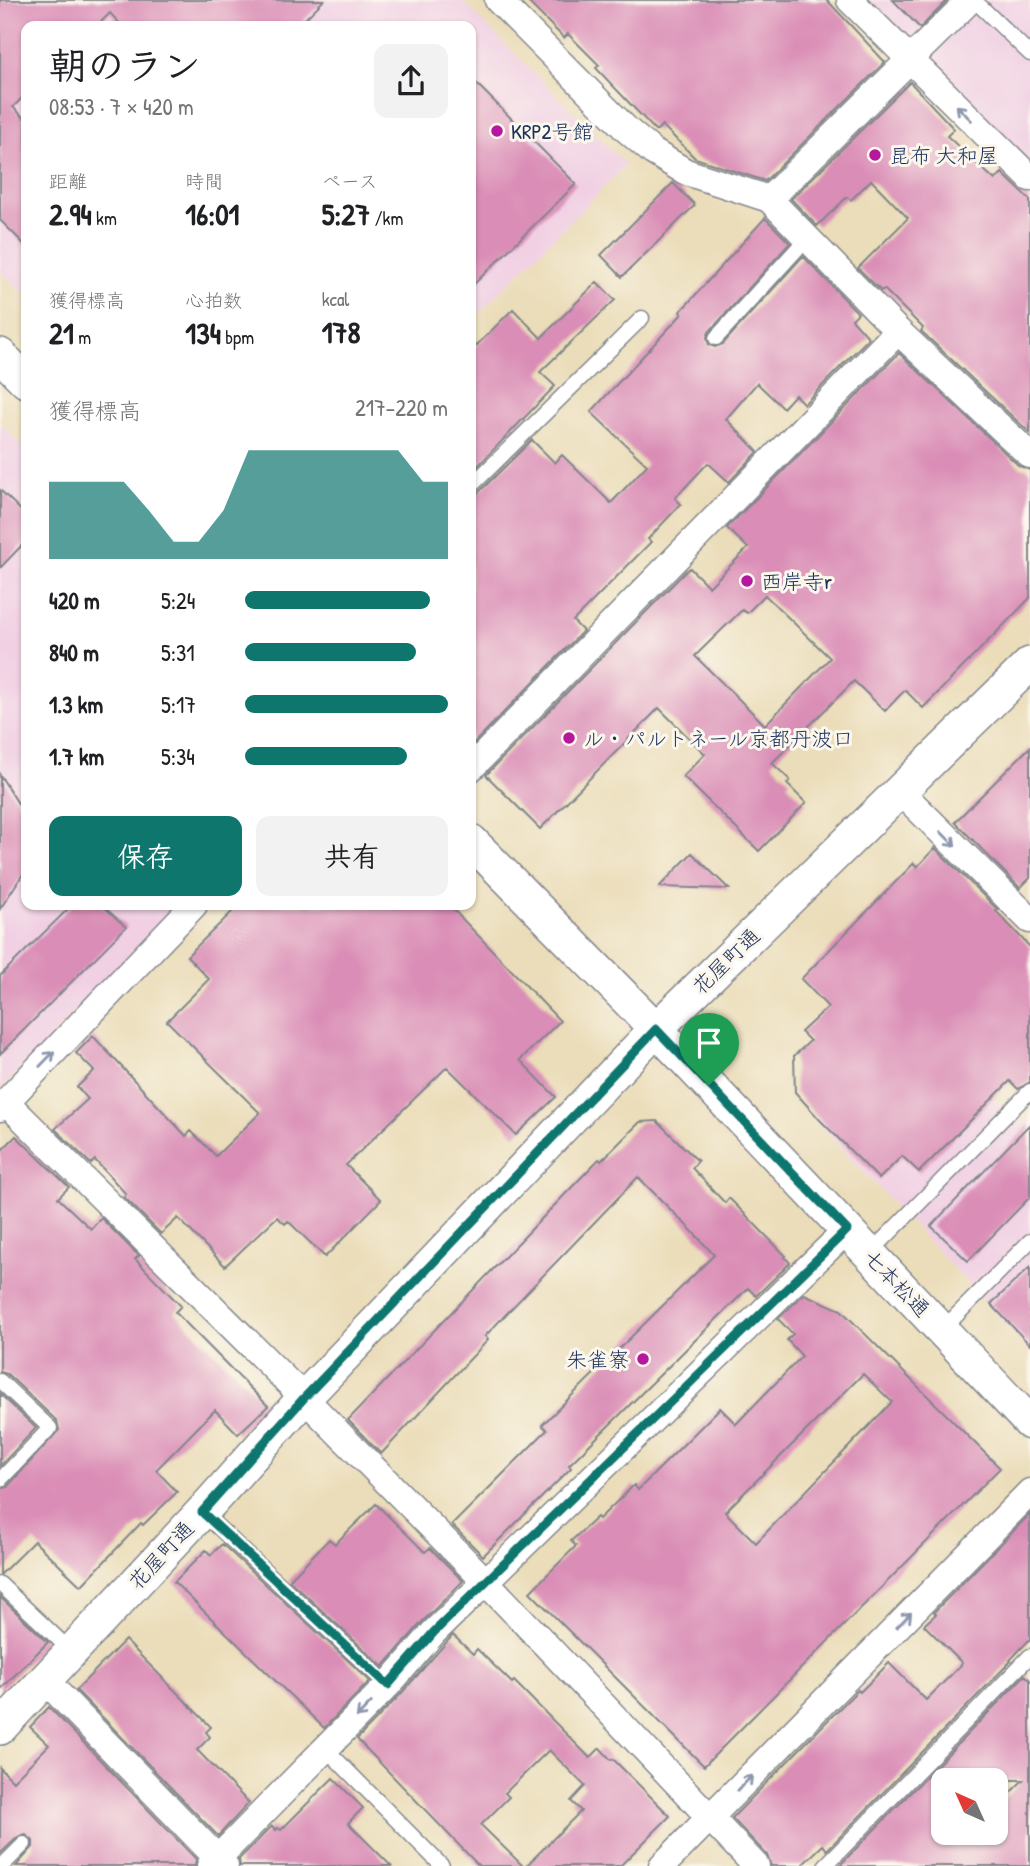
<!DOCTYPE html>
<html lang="ja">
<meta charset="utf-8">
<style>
body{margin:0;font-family:"Patrick Hand","Klee One",sans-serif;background:#f2f2f2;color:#202124;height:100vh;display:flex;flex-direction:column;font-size:26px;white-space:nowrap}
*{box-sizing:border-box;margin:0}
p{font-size:23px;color:#757577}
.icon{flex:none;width:38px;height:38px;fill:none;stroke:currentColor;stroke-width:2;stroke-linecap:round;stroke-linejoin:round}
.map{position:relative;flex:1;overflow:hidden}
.drawer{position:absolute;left:21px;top:21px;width:455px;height:889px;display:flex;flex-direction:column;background:#fff;border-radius:14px;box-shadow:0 2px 5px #0004}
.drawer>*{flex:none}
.needle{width:46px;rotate:315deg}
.buttons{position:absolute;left:931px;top:1768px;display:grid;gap:14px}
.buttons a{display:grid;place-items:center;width:77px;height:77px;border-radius:14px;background:#fff;box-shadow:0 2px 5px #0004;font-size:35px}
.pin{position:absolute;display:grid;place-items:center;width:60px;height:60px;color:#fff;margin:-72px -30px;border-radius:50% 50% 50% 0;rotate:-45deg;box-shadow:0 0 7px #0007}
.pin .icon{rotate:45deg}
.round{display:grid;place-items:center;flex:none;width:74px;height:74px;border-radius:14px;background:#f2f2f2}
.summary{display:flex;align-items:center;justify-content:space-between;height:119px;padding:0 28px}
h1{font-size:38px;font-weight:800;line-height:52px}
.stats{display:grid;grid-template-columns:repeat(3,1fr);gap:10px;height:119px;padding:7px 28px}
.stats div{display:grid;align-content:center}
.stats b{font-size:30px;font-weight:800}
.stats small{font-size:19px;font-weight:400}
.stats p{font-size:19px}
.chart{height:196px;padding:14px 28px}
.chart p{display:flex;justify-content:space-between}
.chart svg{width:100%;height:126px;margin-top:7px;fill:#0f766e;opacity:.7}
.cta{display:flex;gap:14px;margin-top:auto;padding:14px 28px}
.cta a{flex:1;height:80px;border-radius:14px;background:#0f766e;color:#fff;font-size:28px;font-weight:800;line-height:80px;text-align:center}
.cta a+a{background:#f2f2f2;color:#202124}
ul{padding:0 28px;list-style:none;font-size:23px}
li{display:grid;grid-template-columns:112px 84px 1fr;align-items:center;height:52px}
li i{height:18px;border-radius:9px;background:#0f766e}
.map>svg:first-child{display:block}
</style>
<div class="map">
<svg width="1030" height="1866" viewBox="0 0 1030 1866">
<rect width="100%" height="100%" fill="#fbf7ec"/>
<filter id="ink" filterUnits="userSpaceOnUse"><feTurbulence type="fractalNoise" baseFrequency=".0143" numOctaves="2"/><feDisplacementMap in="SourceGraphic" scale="14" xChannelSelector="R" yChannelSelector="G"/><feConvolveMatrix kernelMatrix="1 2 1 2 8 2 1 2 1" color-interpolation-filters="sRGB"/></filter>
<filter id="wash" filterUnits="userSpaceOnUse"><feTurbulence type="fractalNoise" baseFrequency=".00686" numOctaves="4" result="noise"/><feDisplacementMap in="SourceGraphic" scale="28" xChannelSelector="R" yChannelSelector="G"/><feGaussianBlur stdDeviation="1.57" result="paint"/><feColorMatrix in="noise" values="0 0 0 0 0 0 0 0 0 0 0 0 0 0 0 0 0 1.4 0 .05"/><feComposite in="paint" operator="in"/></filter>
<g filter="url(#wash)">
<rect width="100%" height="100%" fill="#ebddb9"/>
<path fill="#f1d0e4" d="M0,0h461l165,165 -155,156v-295h-445v270l-26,-26z
M856,0h174v178z
M0,423l26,27v455h150l-176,186z
M915,1022l106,103 9,-9v234l-213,-228z"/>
<g id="blocks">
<path fill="#da8db6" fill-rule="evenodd" d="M0,0h324l-26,26h-176l-12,-13 -13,13h-71v68l-13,13 13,13v126l-26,-26z
M526,0h301l58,62 -120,119 -70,-23 -33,-33 -6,6 -60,-63 3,-3 -31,-31 -4,4z
M893,0h55l-28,28z
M471,78l105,106 -105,103z
M910,82l44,47 -7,7 48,44 7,-7 28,27v233l-109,-102 2,-3 -39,-39 -3,2 -23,-23 50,-50 -37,-38 -20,20 -4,-3 -30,29 -26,-27z
M673,183l22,22 -73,72 -21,-22z
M765,218l25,25 -81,89 -2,5 2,8 6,2 8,-3 80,-88 55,57 -6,6 17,19 -65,66 -9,-9 -12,13 -26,-25 -31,36 32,33 -29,30 -21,-19 -33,35 6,6 -33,35 3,3 -78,79 10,10 -112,115v-251l7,-2 54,-53 23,23 7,-8 49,48 36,-38 -56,-53 91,-98 -2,-2z
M597,282l18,18 -75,72 15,14 -84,87v-122l42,-42 28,29z
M899,353l120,113 11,4v128l-107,110 -18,-18 -20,21 -31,-30 -82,82 18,17 -3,4 19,19 -47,48 -76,-75 22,-22 -46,-46 -119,121 -54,-54 200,-204 4,-3 19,19 39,-39 -21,-20zM765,595l65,63 -65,67 -70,-69 47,-46 5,3z
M0,490l26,25v26l-26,27z
M1030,747v131l-10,10 -65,-66z
M0,775l24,38 2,10 -1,48 -25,38z
M935,848l63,62 -2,1 34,36v135l-12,7 -8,-8 -91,91 -17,-16 -23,23 -59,-59 -25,-28 -1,-36 16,-15 -9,-9 27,-25 -27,-28 113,-116 3,4z
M692,853l37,36 -70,-2z
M72,905h30l24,22 -126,127v-78z
M239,905h210l111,116 -40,39 36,37 -40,38 -69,-68 -101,98 35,35 -56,57 -37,-36 -3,3 -8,-7 -52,49 -47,-48 -17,16 -37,-37 2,-3 -31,-34 -4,4 -36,-35 33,-30 -11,-12 17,-16 -18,-18 17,-17 93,100 5,-5 25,25 44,-43 -93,-92 42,-42 -22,-23z
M657,1121l41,40 -6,7 33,35 4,-5 57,58 -1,1 5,6 -34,33 -8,-8 -179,177 2,3 -88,88 -31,-31 95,-95 -5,-5 172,-170 -20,-22 -56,-56 -153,159 3,4 -107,114 -33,-34 251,-261 2,2 39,-39z
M1030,1124v73l-62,64 -37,-35z
M16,1136l53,51 -11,11 33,31 10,-11 38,38 -4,3 46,47 -6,6 93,94 -30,28 -23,-24 -59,60 21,22 -34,33 -2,-2 -60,63 -47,-45 -34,34v-86l7,-2 52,-57 -2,-9 -50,-47 -7,-2v-220z
M1030,1267v78l-39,-41z
M804,1294l37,16 159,158 -296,298 -174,-174 46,-46 -5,-5 26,-24 2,2 35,-34 4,5 82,-82 16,16 66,-68 -15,-16 6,-6 -15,-15zM863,1374l29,28 -136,141 -31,-31z
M0,1394l36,34 -36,38z
M376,1504l49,48 5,-4 33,33 -41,41 -39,45 -94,-87 40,-41 6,5z
M1030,1514v125l-20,21 1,1 -184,189 -4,-5 -22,21h-30l-4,-11 -35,-37 111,-113 15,-15 2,2 29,-29 37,37 35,-35 1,-2 -38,-38 12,-11 -2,-2z
M222,1544l148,137 -46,47 -150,-146 32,-32 5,5z
M0,1597l48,45 -48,48z
M453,1635l20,19 4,-5 35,34 2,-2 76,77 10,-10 11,12 2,-1 57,57 -50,50h-94l55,-55 -10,-10 14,-15 -36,-36 -44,43 4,4 -28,28 42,41h-44l-122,-127 42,-43z
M125,1640l86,87 -5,5 4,5 -13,13 52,53 -31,33 -142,-146z
M1025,1675l5,5v186h-187l-2,-2zM943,1780h80l-27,27v25h-53z
M49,1707l147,152 -1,7h-179l17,-19v-6l-7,-6 -8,2 -18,17v-86l13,13 36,-36 -19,-18z
M333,1778l30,30 -15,15 43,43h-151l-1,-7 33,-33 4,4 2,-2 3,2z"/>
</g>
</g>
<g filter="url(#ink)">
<use href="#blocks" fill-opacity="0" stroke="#83868c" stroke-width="2"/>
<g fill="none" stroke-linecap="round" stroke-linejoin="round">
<g stroke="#83868c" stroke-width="17">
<path id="service" d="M974,0l56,54
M716,338l91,-100
M471,486l171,-168
M869,1254l161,-163
M942,1330l88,-89
M0,1381l50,47 -50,52
M202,1512l186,173
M0,1584l71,67
M326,1749l116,117
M2,1866l22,-22
M825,1866l205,-210"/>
</g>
<g stroke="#83868c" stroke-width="29">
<path id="minor" d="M498,0l129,130 26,22 33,20 83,27 129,132 132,124
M850,0l180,178
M769,199l201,-199
M471,768l427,-437
M900,791l130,129
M6,1102l298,296 182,184 270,284
M0,1108l194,-203
M44,1679l181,187
M210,1866l178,-181 46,-53 413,-402
M662,1866l368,-374"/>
</g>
<g stroke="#83868c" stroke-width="36">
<path id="tertiary" d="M0,355l26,26
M471,841l185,188 374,394
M0,1728l202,-216 102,-114 352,-369 374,-365"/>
</g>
<use href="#service" stroke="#fff" stroke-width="14"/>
<use href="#minor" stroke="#fff" stroke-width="26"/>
<use href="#tertiary" stroke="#fff" stroke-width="33"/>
</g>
<defs><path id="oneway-shaft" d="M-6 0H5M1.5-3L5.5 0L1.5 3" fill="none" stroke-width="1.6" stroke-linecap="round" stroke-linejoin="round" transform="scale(1.75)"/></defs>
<g stroke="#8d97ae">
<use href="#oneway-shaft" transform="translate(964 113) rotate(-135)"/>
<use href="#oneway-shaft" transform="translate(948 839) rotate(45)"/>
<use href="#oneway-shaft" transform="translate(47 1059) rotate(-46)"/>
<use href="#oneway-shaft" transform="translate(904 1620) rotate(-46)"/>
<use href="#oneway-shaft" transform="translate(364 1710) rotate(134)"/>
<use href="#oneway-shaft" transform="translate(745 1783) rotate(-46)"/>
</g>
</g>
<g fill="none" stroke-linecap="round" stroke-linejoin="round" filter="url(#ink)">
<g stroke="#fff" stroke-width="14">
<path id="route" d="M656,1029l191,201 -413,402 -46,53 -186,-173 102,-114z"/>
</g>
<use href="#route" stroke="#0f766e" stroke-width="9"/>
</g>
<g fill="#b5179e" stroke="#fbf7ec" stroke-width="2.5">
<circle cx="497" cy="131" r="7"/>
<circle cx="875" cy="155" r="7"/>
<circle cx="747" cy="581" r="7"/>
<circle cx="569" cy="738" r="7"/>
<circle cx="643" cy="1359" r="7"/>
</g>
<g text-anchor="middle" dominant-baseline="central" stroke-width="6" stroke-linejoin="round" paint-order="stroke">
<g font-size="21" fill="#1b2f5e" stroke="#fbf7ec" text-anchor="start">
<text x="511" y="131">KRP2号館</text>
<text x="889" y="155">昆布 大和屋</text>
<text x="761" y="581">西岸寺r</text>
<text x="583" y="738">ル・パルトネール京都丹波口</text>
<text x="629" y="1359" text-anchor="end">朱雀寮</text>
</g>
<g font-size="21" fill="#1b2f5e" stroke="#fbf7ec">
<text transform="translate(726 961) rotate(-44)">花屋町通</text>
<text transform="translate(897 1283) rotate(46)">七本松通</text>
<text transform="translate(161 1555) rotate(-47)">花屋町通</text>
</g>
</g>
</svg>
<div class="buttons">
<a><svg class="needle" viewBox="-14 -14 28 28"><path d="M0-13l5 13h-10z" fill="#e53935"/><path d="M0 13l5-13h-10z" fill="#757577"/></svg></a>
</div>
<div class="pin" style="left:709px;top:1085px;background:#1e9e55"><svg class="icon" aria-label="arrive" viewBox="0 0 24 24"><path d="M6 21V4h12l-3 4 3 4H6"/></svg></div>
<section class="drawer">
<div class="summary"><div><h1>朝のラン</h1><p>08:53 · 7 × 420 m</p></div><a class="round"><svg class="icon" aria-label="share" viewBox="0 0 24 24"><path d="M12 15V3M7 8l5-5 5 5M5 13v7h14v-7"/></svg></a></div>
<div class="stats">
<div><p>距離</p><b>2.94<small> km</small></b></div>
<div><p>時間</p><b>16:01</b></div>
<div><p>ペース</p><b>5:27<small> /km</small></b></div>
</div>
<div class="stats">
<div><p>獲得標高</p><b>21<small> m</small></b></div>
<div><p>心拍数</p><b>134<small> bpm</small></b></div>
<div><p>kcal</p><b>178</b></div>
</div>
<div class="chart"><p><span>獲得標高</span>217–220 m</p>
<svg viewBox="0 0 160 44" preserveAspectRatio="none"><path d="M0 44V17L10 17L20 17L30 17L40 27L50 38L60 38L70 27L80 6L90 6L100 6L110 6L120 6L130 6L140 6L150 17L160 17V44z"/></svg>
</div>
<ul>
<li><b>420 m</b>5:24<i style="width:91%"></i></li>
<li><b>840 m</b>5:31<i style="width:84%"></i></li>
<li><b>1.3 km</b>5:17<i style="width:100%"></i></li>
<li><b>1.7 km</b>5:34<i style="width:80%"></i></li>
</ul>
<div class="cta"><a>保存</a><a>共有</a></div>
</section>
</div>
